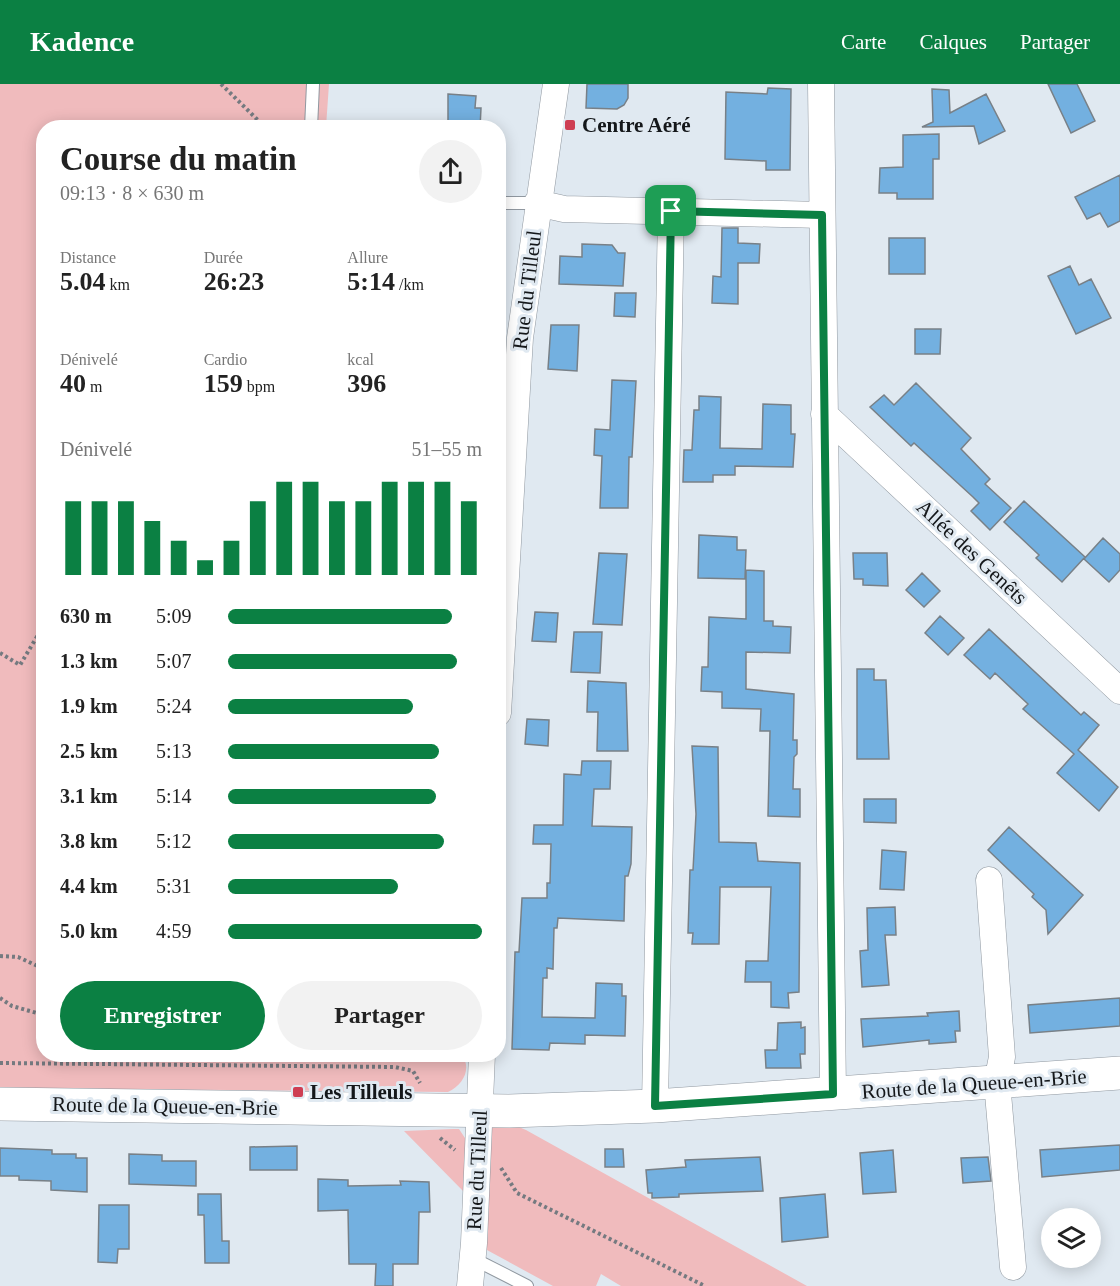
<!DOCTYPE html>
<html lang="fr">
<meta charset="utf-8">
<style>
body{margin:0;font-family:Georgia,serif;background:#f2f2f2;color:#222;height:100vh;display:flex;flex-direction:column;font-size:22px;white-space:nowrap}
*{box-sizing:border-box;margin:0}
p{font-size:20px;color:#767676}
.icon{flex:none;width:33px;height:33px;fill:none;stroke:currentColor;stroke-width:2;stroke-linecap:round;stroke-linejoin:round}
.map{position:relative;flex:1;overflow:hidden}
.drawer{position:absolute;left:36px;top:36px;width:470px;height:942px;display:flex;flex-direction:column;background:#fff;border-radius:24px;box-shadow:0 3px 15px #0003}
.drawer>*{flex:none}
.tools{position:absolute;left:1041px;top:1124px;display:grid;gap:12px}
.tools a{display:grid;place-items:center;width:60px;height:60px;border-radius:50%;background:#fff;box-shadow:0 3px 15px #0003;font-size:30px}
.pin{position:absolute;display:grid;place-items:center;width:51px;height:51px;color:#fff;margin:-26px;border-radius:12px;box-shadow:0 3px 9px #0006}
.round{display:grid;place-items:center;flex:none;width:63px;height:63px;border-radius:32px;background:#f2f2f2}
.overview{display:flex;align-items:center;justify-content:space-between;height:102px;padding:0 24px}
h1{font-size:33px;font-weight:700;line-height:45px}
.metrics{display:grid;grid-template-columns:repeat(3,1fr);gap:9px;height:102px;padding:6px 24px}
.metrics div{display:grid;align-content:center}
.metrics b{font-size:26px;font-weight:700}
.metrics small{font-size:16px;font-weight:400}
.metrics p{font-size:16px}
.chart{height:168px;padding:12px 24px}
.chart p{display:flex;justify-content:space-between}
.chart svg{width:100%;height:108px;margin-top:6px;stroke:#0b8043;stroke-width:6}
.button{display:flex;gap:12px;margin-top:auto;padding:12px 24px}
.button a{flex:1;height:69px;border-radius:36px;background:#0b8043;color:#fff;font-size:24px;font-weight:700;line-height:69px;text-align:center}
.button a+a{background:#f2f2f2;color:#222}
ul{padding:0 24px;list-style:none;font-size:20px}
li{display:grid;grid-template-columns:96px 72px 1fr;align-items:center;height:45px}
li i{height:15px;border-radius:8px;background:#0b8043}
header{display:flex;align-items:center;gap:36px;box-sizing:border-box;height:84px;padding:0 30px;background:#0b8043;color:#fff}
header strong{font-size:28px}
nav{display:flex;gap:33px;margin-inline-start:auto;font-size:21px}
.map>svg:first-child{display:block}
</style>
<header>
<strong>Kadence</strong>
<nav><a>Carte</a><a>Calques</a><a>Partager</a></nav>
</header>
<div class="map">
<svg width="1120" height="1202" viewBox="0 0 1120 1202">
<rect width="100%" height="100%" fill="#e0e9f1"/>
<path fill="#f0bbbd" d="M0,0h329l-3,43 -282,1v926l418,1c10,14 1,30 -14,37l-448,-4z
M481,1027l45,19 281,156h-186l-20,-12 -5,12h-43l-79,-43z
M453,1045h6l6,9 1,12 -2,42 -60,-61z"/>
<path fill="#73b0e0" stroke="#788087" stroke-width="1.5" d="M587,0h41v14l-4,7 -7,4 -31,-1z
M1048,0h29l18,37 -24,12z
M768,4l23,1 -1,81h-24v-9l-41,-2 1,-67 41,2z
M932,5l17,1 1,23 36,-19 19,37 -26,13 -5,-18 -52,1 11,-5z
M448,10l28,2 -1,12h6l-1,20h-32z
M939,50v25h-6v40h-36v-6h-18l1,-25 23,-1v-32z
M1120,91v46l-12,6 -8,-14 -13,6 -12,-22z
M722,144h16v15l22,1 -1,19h-21v41l-26,-1 1,-27 8,1z
M889,154h36v36h-36z
M582,160l30,1 6,8h7l-2,33 -64,-2 1,-28 22,1z
M1070,182l9,19 12,-6 20,39 -35,16 -28,-58z
M615,209h21l-1,24 -21,-1z
M551,241h28l-2,46 -29,-2z
M915,245h26l-1,25h-25z
M612,296l24,1 -4,76h-3l-1,51h-28l2,-52 -8,-1 1,-26 15,1z
M916,299l55,55 -10,11 29,30 -5,5 26,24 -21,22 -19,-19 8,-8 -6,-6 -59,-54 -3,3 -41,-39 14,-12 10,10z
M699,312l22,1 -1,51 42,1 1,-45 28,1v29h4l-2,33 -58,-1v9h-22v7h-30l1,-32h8l2,-40h5z
M1024,417l61,56 -23,25 -26,-24 3,-3 -35,-33z
M699,451l38,2v13h9l-1,29 -47,-1z
M1103,454l17,16v16l-11,12 -25,-23z
M599,469l28,1 -5,71 -29,-1z
M853,469h34l1,33 -25,-1v-6h-9z
M746,486l18,1v50h9v5l18,1 -1,26 -44,-1v37l48,5 -1,46h4v14l-3,3 -1,32h7v28l-32,-1 2,-85h-10l1,-22 -39,-1v-16l-21,-1 1,-24h6l1,-50 37,2z
M922,489l18,18 -16,16 -18,-17z
M535,528l23,1 -2,29 -24,-1z
M940,532l24,22 -16,17 -23,-22z
M989,545l92,86 3,-3 15,13 -21,25 40,37 -19,24 -42,-38 17,-19 -51,-45 5,-5 -33,-31 -5,6 -26,-24z
M574,548h28l-2,41 -29,-1z
M857,585h17v11h12l3,79h-32z
M588,597l38,2 2,68h-31l1,-39h-11z
M527,635l22,1 -1,26 -23,-2z
M692,662l26,1 1,95 37,1 2,18 42,2 -1,129 -11,1 1,15 -18,-1v-25h-26l1,-21h22l3,-74h-51l-1,57h-27l1,-11h-5l2,-63h3l3,-56z
M582,677h29l-1,28h-16l-2,37 40,1 -1,37 -3,12h-3l-1,45 -66,-3 -1,10h-3l-1,41 -6,-1v10h-4l-1,39 53,1 1,-35 26,1v12h4l-1,40 -40,-1v9l-35,-1 -1,7 -37,-1 3,-97h4l3,-54h25v-15h3l1,-39h-18l1,-19h29l1,-51 17,1z
M864,715h32v24l-32,-1z
M1009,743l74,68 -35,39 -2,-24 -14,-13 2,-3 -46,-44z
M882,766l24,2 -2,38 -24,-1z
M895,823l1,28h-11l4,50 -27,2 -2,-36 8,-1 -1,-42z
M1120,914v28l-90,7 -2,-28z
M959,927l1,20h-5l1,11 -27,2v-4l-66,7 -2,-28 67,-3 -1,-3z
M801,938v6l4,-1v27h-5l1,14h-35l-1,-18h12l1,-27z
M1120,1061v25l-78,7 -2,-27z
M297,1062v24h-47v-23z
M0,1064l52,2v4h24v4h11v34l-36,-2v-9l-32,-1v-4h-19z
M605,1065h18l1,18h-19z
M893,1066l3,42 -33,2 -3,-41z
M129,1070l33,1v6h34v25l-67,-2z
M760,1073l3,34 -84,3v3l-27,1v-5h-4l-2,-23 40,-3 -1,-7z
M988,1073l3,24 -28,2 -2,-25z
M318,1095l30,1v6l53,-1 -1,-4 29,1 1,30h-11l-1,52h-25v22h-18l1,-22h-27l-1,-54 -30,1z
M198,1110h23l1,47h7v22h-24l-1,-48h-6z
M825,1110l3,43 -46,5 -2,-44z
M99,1121h30v44h-11l-1,14 -19,-1z"/>
<g fill="none" stroke-linecap="round" stroke-linejoin="round">
<g stroke="#9098a0" stroke-width="14">
<path id="lane" d="M311,44l2,-44
M498,119h39
M472,1174l55,28"/>
</g>
<g stroke="#9098a0" stroke-width="27">
<path id="street" d="M821,0l12,1010
M537,119l27,6 258,6
M824,330l296,277
M498,629l22,-375 36,-254
M989,796l13,177 -5,25 16,185
M655,1022l16,-895
M470,1202l4,-43 8,-189"/>
</g>
<g stroke="#9098a0" stroke-width="34">
<path id="secondary" d="M0,1020l509,7 146,-5 465,-33"/>
</g>
<path stroke="#757a80" stroke-width="4" stroke-dasharray="3 3" stroke-linecap="butt" d="M221,0l45,44
M0,569l20,12 24,-40
M0,872l18,1 26,12
M0,914l12,8 32,9
M355,970h24
M0,979l395,4 18,4 7,12
M440,1054l15,12
M501,1084l16,25 188,93"/>
<use href="#lane" stroke="#fff" stroke-width="12"/>
<use href="#street" stroke="#fff" stroke-width="26"/>
<use href="#secondary" stroke="#fff" stroke-width="33"/>
</g>
<g fill="none" stroke-linecap="round" stroke-linejoin="round">
<g stroke="#fff" stroke-width="12">
<path id="route" d="M671,127l151,4 11,879 -178,12z"/>
</g>
<use href="#route" stroke="#0b8043" stroke-width="8"/>
</g>
<g fill="#ce3e53" stroke="#e0e9f1" stroke-width="2">
<rect x="564" y="35" width="12" height="12" rx="3"/>
<rect x="292" y="1002" width="12" height="12" rx="3"/>
</g>
<g text-anchor="middle" dominant-baseline="central" stroke-width="6" stroke-linejoin="round" paint-order="stroke">
<g font-size="21" font-weight="bold" fill="#14171a" stroke="#e0e9f1" text-anchor="start">
<text x="582" y="41">Centre Aéré</text>
<text x="310" y="1008">Les Tilleuls</text>
</g>
<g font-size="21" fill="#14171a" stroke="#e0e9f1">
<text transform="translate(527 206) rotate(-83)">Rue du Tilleul</text>
<text transform="translate(972 468) rotate(43)">Allée des Genêts</text>
<text transform="translate(974 1000) rotate(-4)">Route de la Queue-en-Brie</text>
<text transform="translate(165 1022) rotate(1)">Route de la Queue-en-Brie</text>
<text transform="translate(477 1086) rotate(-87)">Rue du Tilleul</text>
</g>
</g>
</svg>
<div class="tools">
<a><svg class="icon" aria-label="layers" viewBox="0 0 24 24"><path d="M12 4l9 5-9 5-9-5zM3 14l9 5 9-5"/></svg></a>
</div>
<div class="pin" style="left:671px;top:127px;background:#1e9e55"><svg class="icon" aria-label="arrive" viewBox="0 0 24 24"><path d="M6 21V4h12l-3 4 3 4H6"/></svg></div>
<section class="drawer">
<div class="overview"><div><h1>Course du matin</h1><p>09:13 · 8 × 630 m</p></div><a class="round"><svg class="icon" aria-label="share" viewBox="0 0 24 24"><path d="M12 15V3M7 8l5-5 5 5M5 13v7h14v-7"/></svg></a></div>
<div class="metrics">
<div><p>Distance</p><b>5.04<small> km</small></b></div>
<div><p>Durée</p><b>26:23</b></div>
<div><p>Allure</p><b>5:14<small> /km</small></b></div>
</div>
<div class="metrics">
<div><p>Dénivelé</p><b>40<small> m</small></b></div>
<div><p>Cardio</p><b>159<small> bpm</small></b></div>
<div><p>kcal</p><b>396</b></div>
</div>
<div class="chart"><p><span>Dénivelé</span>51–55 m</p>
<svg viewBox="0 0 160 44" preserveAspectRatio="none"><path d="M5 44V14M15 44V14M25 44V14M35 44V22M45 44V30M55 44V38M65 44V30M75 44V14M85 44V6M95 44V6M105 44V14M115 44V14M125 44V6M135 44V6M145 44V6M155 44V14"/></svg>
</div>
<ul>
<li><b>630 m</b>5:09<i style="width:88%"></i></li>
<li><b>1.3 km</b>5:07<i style="width:90%"></i></li>
<li><b>1.9 km</b>5:24<i style="width:73%"></i></li>
<li><b>2.5 km</b>5:13<i style="width:83%"></i></li>
<li><b>3.1 km</b>5:14<i style="width:82%"></i></li>
<li><b>3.8 km</b>5:12<i style="width:85%"></i></li>
<li><b>4.4 km</b>5:31<i style="width:67%"></i></li>
<li><b>5.0 km</b>4:59<i style="width:100%"></i></li>
</ul>
<div class="button"><a>Enregistrer</a><a>Partager</a></div>
</section>
</div>
